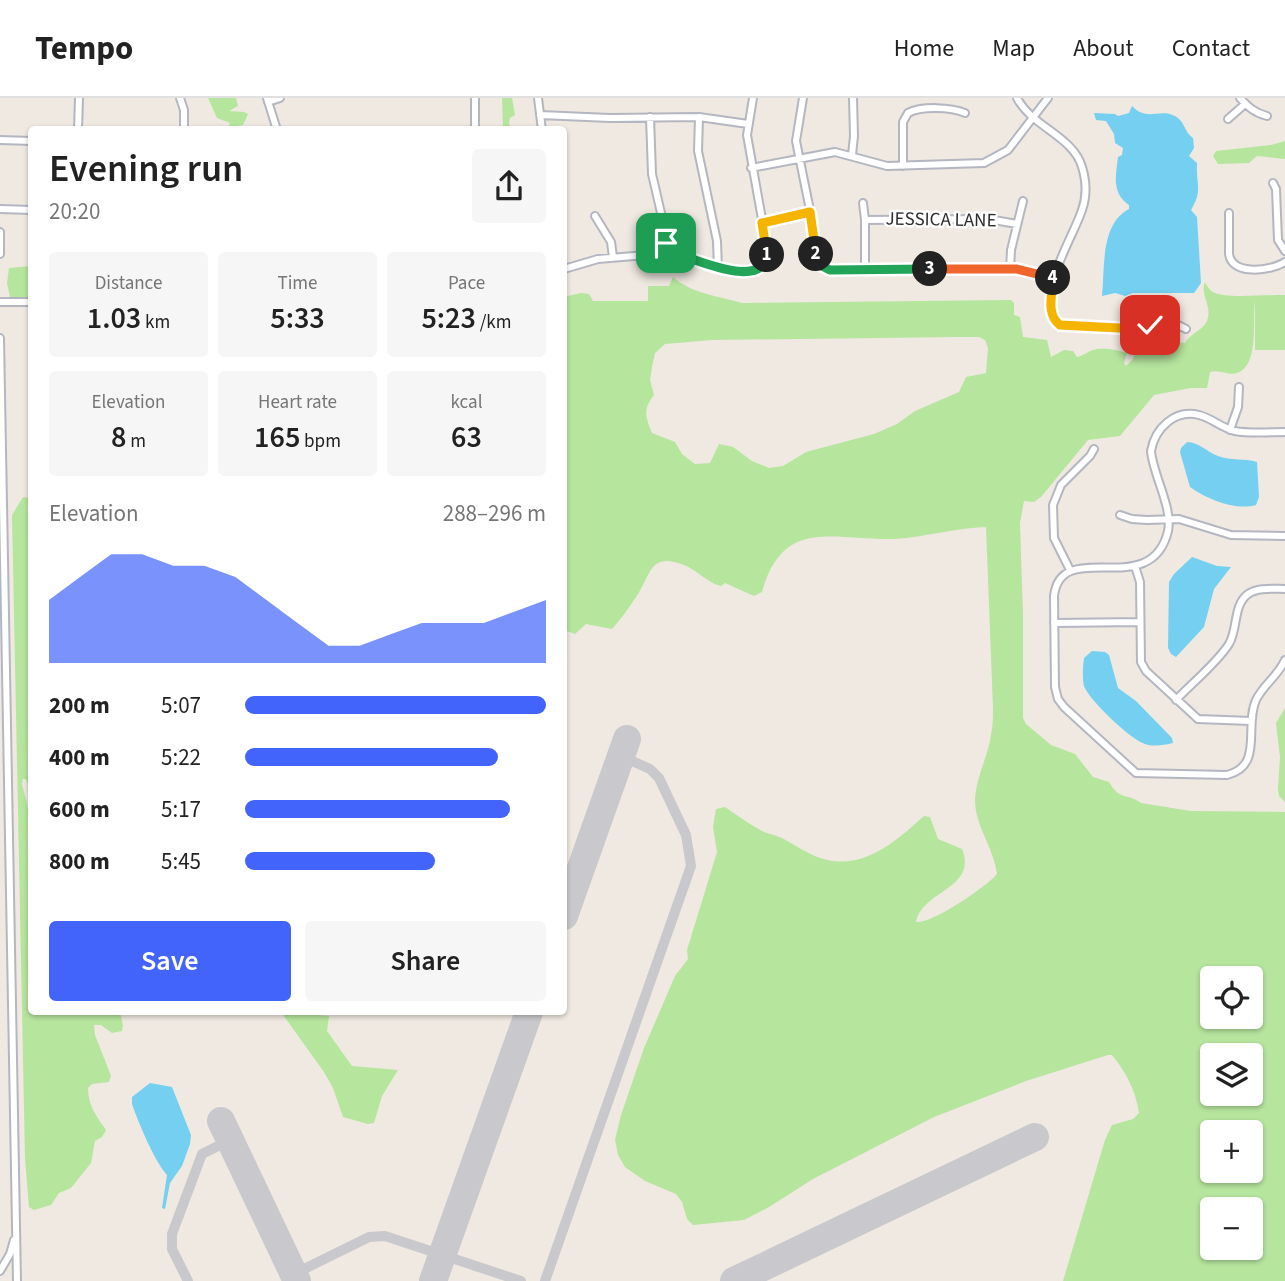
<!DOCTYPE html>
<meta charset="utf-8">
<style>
body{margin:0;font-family:"Source Sans 3",sans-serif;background:#f6f6f6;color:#222;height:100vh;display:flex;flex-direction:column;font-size:26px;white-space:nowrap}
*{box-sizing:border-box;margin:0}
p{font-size:23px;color:#767676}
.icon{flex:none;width:38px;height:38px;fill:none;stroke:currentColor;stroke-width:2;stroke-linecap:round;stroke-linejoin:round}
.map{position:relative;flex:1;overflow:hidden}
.sheet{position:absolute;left:28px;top:28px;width:539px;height:889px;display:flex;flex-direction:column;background:#fff;border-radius:7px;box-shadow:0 2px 5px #0004}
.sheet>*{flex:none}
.tools{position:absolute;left:1200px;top:868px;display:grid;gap:14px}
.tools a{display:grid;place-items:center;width:63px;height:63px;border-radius:7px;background:#fff;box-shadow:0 2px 5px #0004;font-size:35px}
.pin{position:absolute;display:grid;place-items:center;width:60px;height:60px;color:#fff;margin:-30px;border-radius:14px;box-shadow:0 4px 10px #0006}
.km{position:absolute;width:35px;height:35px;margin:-18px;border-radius:50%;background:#222;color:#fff;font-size:19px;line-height:35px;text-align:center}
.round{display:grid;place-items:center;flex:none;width:74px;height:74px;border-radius:7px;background:#f6f6f6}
.headline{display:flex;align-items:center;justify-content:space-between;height:119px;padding:0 21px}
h1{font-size:38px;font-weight:600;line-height:52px}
.metrics{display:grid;grid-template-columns:repeat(3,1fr);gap:10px;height:119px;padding:7px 21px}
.metrics div{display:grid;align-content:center;border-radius:7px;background:#f6f6f6;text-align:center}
.metrics b{font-size:30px;font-weight:600}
.metrics small{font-size:19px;font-weight:400}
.metrics p{font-size:19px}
.chart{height:196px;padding:14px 21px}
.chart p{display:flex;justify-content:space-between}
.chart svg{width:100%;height:126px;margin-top:7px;fill:#4264fb;opacity:.7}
.button{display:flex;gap:14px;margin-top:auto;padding:14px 21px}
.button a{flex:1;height:80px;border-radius:7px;background:#4264fb;color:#fff;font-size:28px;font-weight:600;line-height:80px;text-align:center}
.button a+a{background:#f6f6f6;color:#222}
ul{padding:0 21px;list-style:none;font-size:23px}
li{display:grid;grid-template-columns:112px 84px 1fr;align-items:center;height:52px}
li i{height:18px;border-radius:9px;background:#4264fb}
header{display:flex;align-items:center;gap:42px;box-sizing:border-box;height:98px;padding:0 35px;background:#fff;border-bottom:2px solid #e0e0e0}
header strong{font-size:33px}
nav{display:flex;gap:38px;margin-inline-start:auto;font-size:24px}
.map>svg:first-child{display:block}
</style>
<header>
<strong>Tempo</strong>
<nav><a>Home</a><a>Map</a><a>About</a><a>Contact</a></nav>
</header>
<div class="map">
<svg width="1285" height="1183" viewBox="0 0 1285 1183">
<rect width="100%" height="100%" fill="#efe9e1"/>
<path fill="#b6e59e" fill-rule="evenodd" d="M208,0h28l2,8 -9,5 15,1 4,2 -5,11 -6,1v3h-9l2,-6 -13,-5z
M502,0h10l3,17 -5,3 -1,6 3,5h-9z
M1285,43v18l-28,-3 -8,7 -31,1 -5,-8 3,-5 55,-6z
M31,168v33l-21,-2 -3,-14 2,-15z
M673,179c19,17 46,19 69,26l269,-3 3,3v12l6,2 3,20 24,3 4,17 13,-7 9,1 4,6c6,-1 10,-5 16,-7 9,-3 25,0 34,3l-3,10 2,3 7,-7 3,-9 39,-3 2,-5 8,1c6,-11 21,-13 23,-26 3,-12 -8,-23 -3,-35 0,1 5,8 6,9 12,9 58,3 74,4v55h-30v-49c-3,17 5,65 -18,72 -8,3 -17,-4 -27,-1l-3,16h-16l-37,7 -34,41 -32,4 -47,57 -7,5 -10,-1 -4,22 3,91v104l3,6 25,21 24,9 18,23 16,5c12,20 17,10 32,21l50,8 94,1v469h-222l42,-141 7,-15 21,-6 6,-6c-3,-22 -13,-41 -27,-58h-4l-82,26 -92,36 -121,62 -44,28 -25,13 -51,5 -6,-6 -5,-17 -6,-8 -31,-13 -20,-14 -7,-12 -3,-15 6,-25 23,-67 31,-72 13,-17 -1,-9 30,-98 -4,-25 3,-18 9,-2c12,8 24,17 37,24 6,3 14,4 20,7 13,7 24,15 38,20 42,14 75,-16 104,-42l6,1 8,22 24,10c16,40 -40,41 -46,73 16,2 70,-35 81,-48 -3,-26 -22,-48 -22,-74 1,-23 13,-43 16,-65 2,-9 2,-18 2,-27l-7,-181c-31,1 -61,10 -91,12 -61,2 -112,-23 -133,53l-8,4 -29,-13 -4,3c-14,-3 -22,-15 -37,-21 -33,-13 -33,8 -46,29 -8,12 -16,24 -26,35l-26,-5 -11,10 -11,-4v-333l17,-4 8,1 4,7h55v-15h21zM958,239h21l6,3 3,8 -2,25 -20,4 -7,15 -44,19 -18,13 -23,10 -68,18 -23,14 -14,2 -17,-7 -19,-14 -14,-3 -9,19 -15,1 -13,-10 -7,-12 -23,-9c-7,-17 -9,-24 2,-38l-4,-15 2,-13 3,-14 10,-9 47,-4zM1213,880h38v39h-38zM1213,957h38v39h-38zM1213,1034h38v39h-38zM1213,1111h38v39h-38z
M23,399l9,1 -1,294 -5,-13h-3l-1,5 10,40v188h88l3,13 -1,6 -10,2 -11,-8h-7l1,10 16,41 -2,6 -17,2 -4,4c0,17 8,28 18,42l-4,7 -7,4 -4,22 -20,25 -12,5 -8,12 -17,5 -5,-3 -4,-49 -13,-643z
M1285,610v94l-6,-6 -1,-7 2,-32 -4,-34z
M281,914h23l-1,2 26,2 -2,15 25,35 46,4 -16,26 -8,27 -6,1 -25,-7 -10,-29 -9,-16z"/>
<path fill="#75cff0" d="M1132,8c15,16 27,2 43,10 10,5 9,16 18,22l1,10 -5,8 8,7c-1,24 6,26 -6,47l6,7 4,66 -7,10h-61l-8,3 -10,-3 -13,3c3,-27 -2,-72 27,-87v-4c-18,-12 -13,-30 -11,-48l4,-2 1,-7 -8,-5 -1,-9 -8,-13 -10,-1 -2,-7 21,1 3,2 11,-3z
M1187,344c12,0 20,10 31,14 13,5 27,2 39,6l2,35 -3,8c-21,6 -49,-6 -66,-18l-10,-35 1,-4z
M1192,459l25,9 14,1 -17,22 -10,38 -28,30 -5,-3 -3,-6 1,-66 5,-8z
M1092,553l13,1 4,3 9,33 18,13 36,37 1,5c-9,2 -20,4 -28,1 -14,-4 -56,-44 -61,-58 -2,-9 -1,-20 0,-28z
M150,985l22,4 19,48 -1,9 -8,22 -12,17 -5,26 -3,-1 5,-33c-13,-15 -28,-51 -35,-71v-7z"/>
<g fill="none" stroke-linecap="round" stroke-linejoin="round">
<path stroke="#c9c8cc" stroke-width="10" d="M294,1176l75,-37 16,-1 136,45
M188,1183l-16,-32v-15l30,-80 28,-14
M545,1183l146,-415 -5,-31 -27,-57 -9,-9 -29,-13"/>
<path stroke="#c9c8cc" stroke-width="28" d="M564,818l63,-177
M221,1023l76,160
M433,1183l96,-269
M734,1183l301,-144"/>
<g stroke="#b4b7c1" stroke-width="10">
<path id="minor" d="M180,0l4,12v20
M267,0l10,32
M475,0v32
M538,0l4,32
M803,0l-7,43 19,94 2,25 3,5 10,5 180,-1 44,10
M1017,0c15,29 56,38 65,69 4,13 5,29 0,43 -9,28 -45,81 -27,111l11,5 53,2 31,-3h28l8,4
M1240,0c8,9 15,15 27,18
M268,4l12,-4
M540,17l70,3 89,-1 49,7
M650,19l2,57 9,39 6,42
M699,19l-1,34 19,90 1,28
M1228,21l17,-15
M78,32l1,-32
M0,42l32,1
M852,57l2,-19 -1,-38
M903,68v-44l5,-9c13,-7 43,-6 57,0
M751,70l84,-16 52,14 97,-3 24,-13 40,-52
M1273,85l3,6 2,51 7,11
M863,105l2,17v50
M0,111l32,1
M1229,115v41c3,22 42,17 56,8
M595,118l16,26 2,15
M865,122l123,-1 29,5
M762,125l48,-11
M0,134v22
M564,171l34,-10 48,-4h34l48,16 29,-2 5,-2 5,-11 -2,-20 -18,-101 6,-37
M1010,171l1,-19 12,-49
M0,204h32
M0,240l17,943
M1230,332l8,-23 1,-20
M1285,334c-16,0 -34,2 -50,-1 -14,-3 -23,-13 -36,-16 -24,-6 -44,13 -48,36 2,24 22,57 17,80 -17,71 -107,5 -114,65l1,91 3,12 6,8 72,66 91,2c37,-9 17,-49 29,-75 7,-15 22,-24 29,-40
M1120,417l12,4 15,1 32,-1 52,16 54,1
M1135,468l5,16 1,80 5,9 52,48 53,2
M1070,472l-16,-32 -1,-33 8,-20 29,-29 4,-7
M1054,525l86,-1
M1176,602c16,-17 41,-37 53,-56 9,-15 4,-39 19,-50 10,-7 25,-5 37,-5
M0,1173l10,-17 4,-14"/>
</g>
<use href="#minor" stroke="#fff" stroke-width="6"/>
</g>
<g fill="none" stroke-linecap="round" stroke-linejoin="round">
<g stroke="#fff" stroke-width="14">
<path id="split-1" d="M666,145l1,12c7,0 14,0 22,3 18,6 73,29 78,-3"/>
</g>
<g stroke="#fff" stroke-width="14">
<path id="split-2" d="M767,157l-5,-32 48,-11 6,42"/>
</g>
<g stroke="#fff" stroke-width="14">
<path id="split-3" d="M816,156l4,11 10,5 100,-1"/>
</g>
<g stroke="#fff" stroke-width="14">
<path id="split-4" d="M930,171h87l36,9"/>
</g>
<g stroke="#fff" stroke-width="14">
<path id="split-5" d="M1053,180c0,15 -8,36 7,47l59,3 31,-3"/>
</g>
<use href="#split-1" stroke="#22a559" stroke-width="9"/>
<use href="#split-2" stroke="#f5b400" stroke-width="9"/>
<use href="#split-3" stroke="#22a559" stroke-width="9"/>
<use href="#split-4" stroke="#f0652b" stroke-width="9"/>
<use href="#split-5" stroke="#f5b400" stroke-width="9"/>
</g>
<g text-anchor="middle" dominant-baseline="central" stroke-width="5" stroke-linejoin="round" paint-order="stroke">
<g font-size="19" fill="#2e2e2e" stroke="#fff">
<text transform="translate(941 122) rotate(1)">JESSICA LANE</text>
</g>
</g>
</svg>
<div class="tools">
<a><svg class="icon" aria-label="locate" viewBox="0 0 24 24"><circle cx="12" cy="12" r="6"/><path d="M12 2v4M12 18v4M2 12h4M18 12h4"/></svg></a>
<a><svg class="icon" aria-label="layers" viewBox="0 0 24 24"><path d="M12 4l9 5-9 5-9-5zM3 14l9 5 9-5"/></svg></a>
<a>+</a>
<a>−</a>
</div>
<div class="pin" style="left:666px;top:145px;background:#1e9e55"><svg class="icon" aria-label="arrive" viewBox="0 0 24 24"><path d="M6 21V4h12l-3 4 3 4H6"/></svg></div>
<div class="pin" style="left:1150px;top:227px;background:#d93025"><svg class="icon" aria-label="check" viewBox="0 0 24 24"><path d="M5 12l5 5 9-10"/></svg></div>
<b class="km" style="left:767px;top:157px">1</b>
<b class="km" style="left:816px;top:156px">2</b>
<b class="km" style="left:930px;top:171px">3</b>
<b class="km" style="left:1053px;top:180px">4</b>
<section class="sheet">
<div class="headline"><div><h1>Evening run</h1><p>20:20</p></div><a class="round"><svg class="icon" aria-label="share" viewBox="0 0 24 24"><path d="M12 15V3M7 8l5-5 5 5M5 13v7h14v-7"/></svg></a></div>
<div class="metrics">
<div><p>Distance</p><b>1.03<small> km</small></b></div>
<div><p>Time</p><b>5:33</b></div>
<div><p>Pace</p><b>5:23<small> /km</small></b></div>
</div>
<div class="metrics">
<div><p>Elevation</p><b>8<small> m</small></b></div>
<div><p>Heart rate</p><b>165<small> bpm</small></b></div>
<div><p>kcal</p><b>63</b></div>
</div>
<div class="chart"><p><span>Elevation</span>288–296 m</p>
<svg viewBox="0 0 160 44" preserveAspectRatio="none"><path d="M0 44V22L10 14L20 6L30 6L40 10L50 10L60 14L70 22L80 30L90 38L100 38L110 34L120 30L130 30L140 30L150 26L160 22V44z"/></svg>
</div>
<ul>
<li><b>200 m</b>5:07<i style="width:100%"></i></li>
<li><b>400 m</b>5:22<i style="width:84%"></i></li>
<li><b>600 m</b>5:17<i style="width:88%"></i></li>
<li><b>800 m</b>5:45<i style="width:63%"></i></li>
</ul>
<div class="button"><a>Save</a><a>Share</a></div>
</section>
</div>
